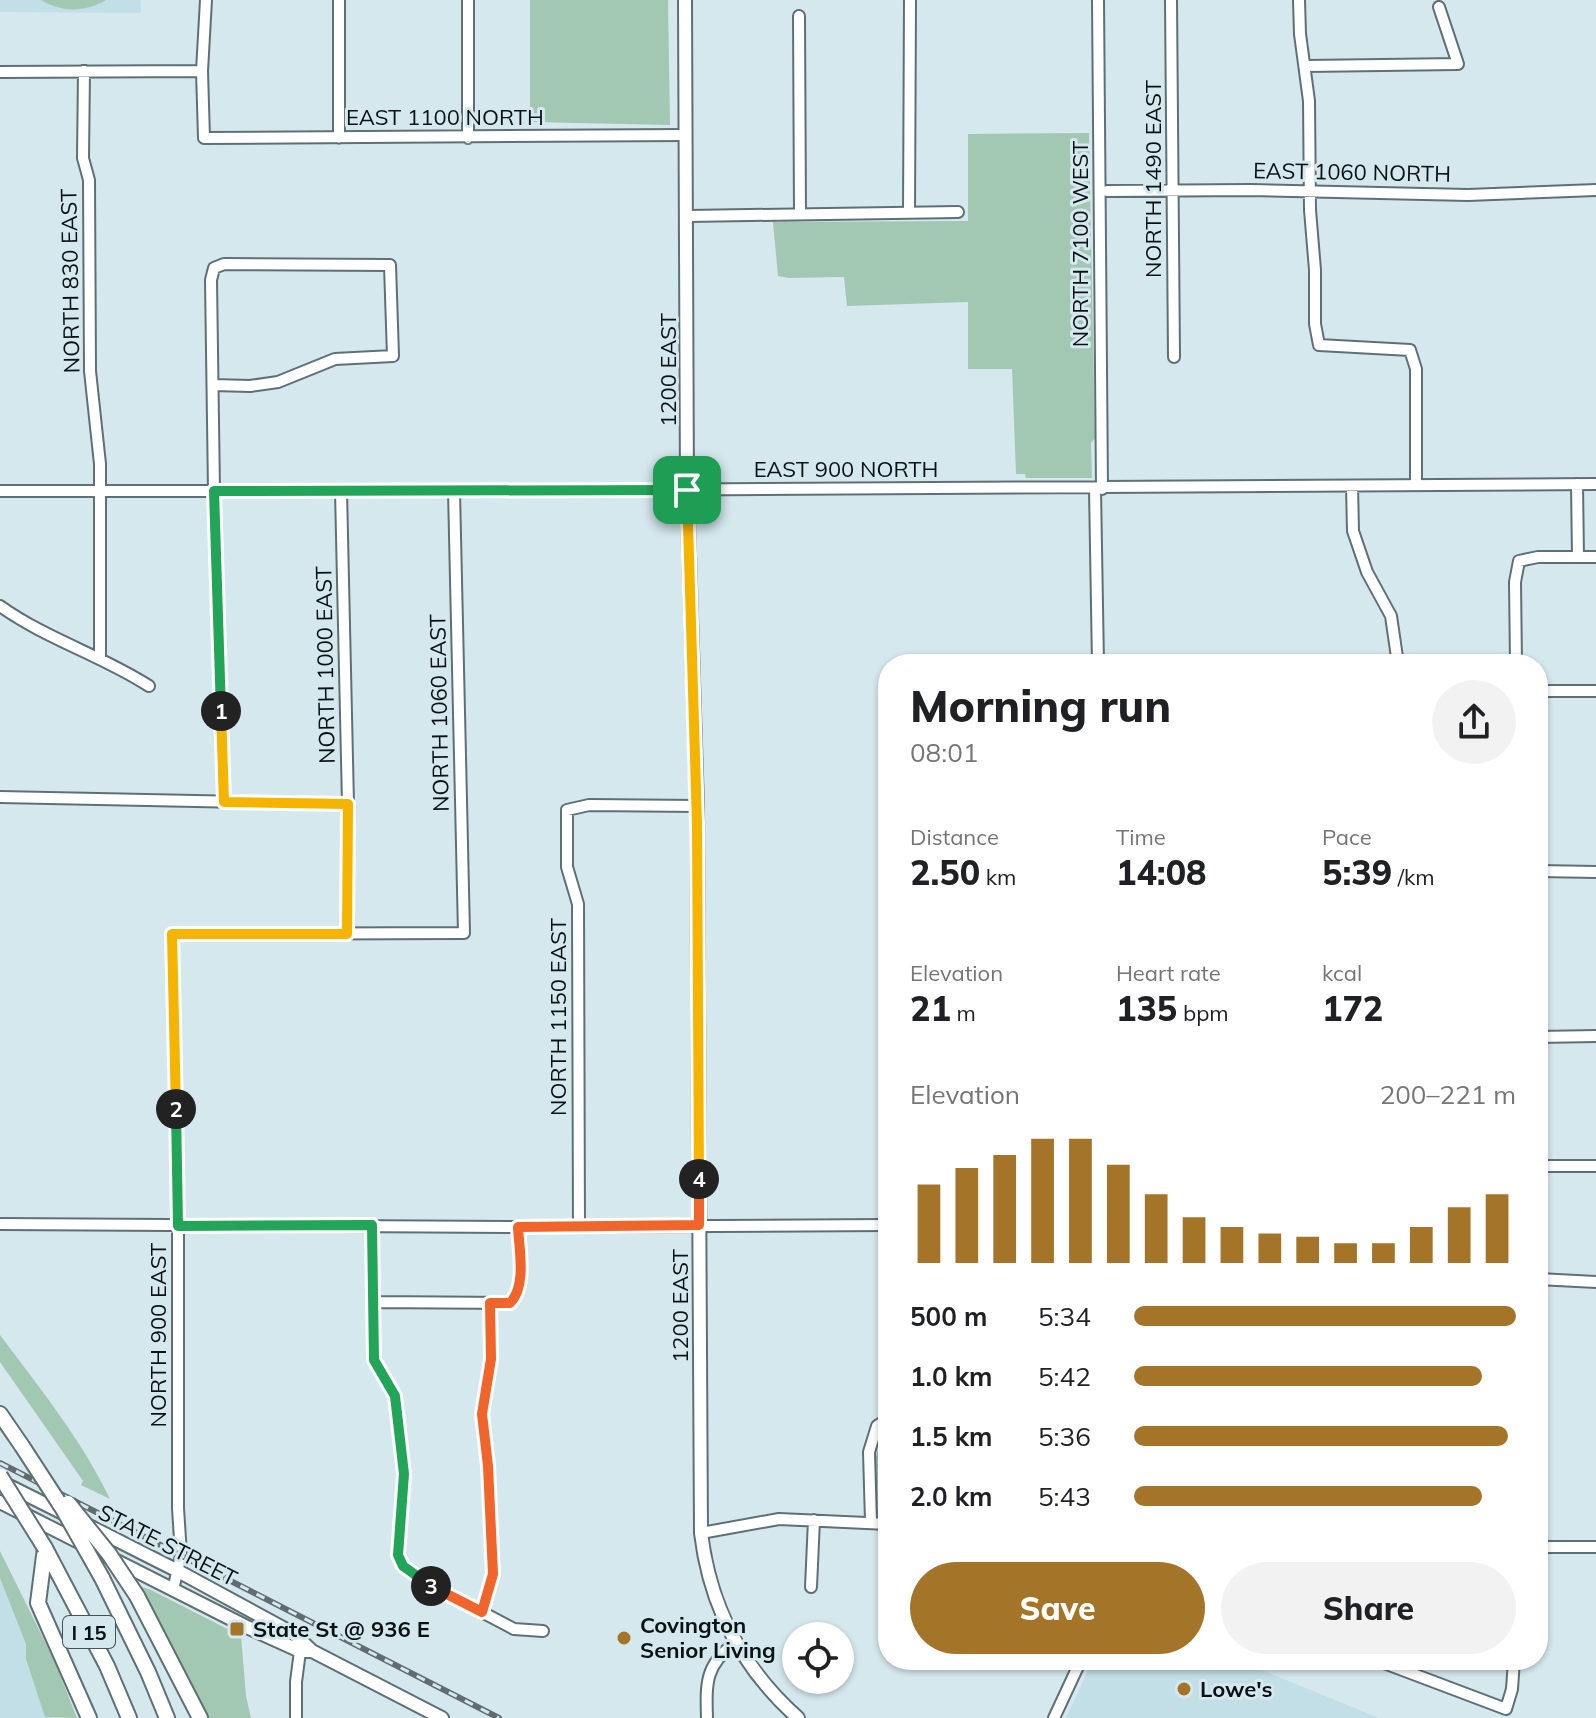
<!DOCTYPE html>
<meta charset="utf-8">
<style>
body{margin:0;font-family:Mulish,sans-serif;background:#f2f2f2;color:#202124;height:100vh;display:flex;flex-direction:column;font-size:30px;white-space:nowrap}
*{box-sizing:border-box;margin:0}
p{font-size:26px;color:#757577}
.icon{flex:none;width:44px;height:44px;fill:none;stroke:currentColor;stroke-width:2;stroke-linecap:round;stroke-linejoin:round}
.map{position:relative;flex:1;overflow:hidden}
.sheet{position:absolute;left:878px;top:654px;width:670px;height:1016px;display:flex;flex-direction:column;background:#fff;border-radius:32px;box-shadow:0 2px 6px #0004}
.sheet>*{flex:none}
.tools{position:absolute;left:782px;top:1622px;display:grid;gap:16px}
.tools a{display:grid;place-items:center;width:72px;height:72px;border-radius:50%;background:#fff;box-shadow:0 2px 6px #0004;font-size:40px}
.pin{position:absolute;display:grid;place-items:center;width:68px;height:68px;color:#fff;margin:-34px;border-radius:16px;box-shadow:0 4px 12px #0006}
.km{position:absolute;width:40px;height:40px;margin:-20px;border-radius:50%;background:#222;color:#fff;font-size:22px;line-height:40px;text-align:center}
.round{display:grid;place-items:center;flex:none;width:84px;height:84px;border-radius:42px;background:#f2f2f2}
.overview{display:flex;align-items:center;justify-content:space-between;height:136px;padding:0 32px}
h1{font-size:44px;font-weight:800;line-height:60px}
.figures{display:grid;grid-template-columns:repeat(3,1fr);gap:12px;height:136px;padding:8px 32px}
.figures div{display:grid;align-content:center}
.figures b{font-size:34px;font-weight:800}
.figures small{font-size:22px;font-weight:400}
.figures p{font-size:22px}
.chart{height:224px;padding:16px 32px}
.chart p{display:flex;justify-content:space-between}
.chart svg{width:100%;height:144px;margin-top:8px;stroke:#a47529;stroke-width:6}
.action{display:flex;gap:16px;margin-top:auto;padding:16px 32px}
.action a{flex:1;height:92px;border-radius:48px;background:#a47529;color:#fff;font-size:32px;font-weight:800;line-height:92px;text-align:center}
.action a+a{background:#f2f2f2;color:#202124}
ul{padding:0 32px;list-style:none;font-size:26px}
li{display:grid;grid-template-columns:128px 96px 1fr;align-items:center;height:60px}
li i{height:20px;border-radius:10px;background:#a47529}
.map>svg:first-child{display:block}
</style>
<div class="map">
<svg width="1596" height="1718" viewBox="0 0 1596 1718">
<rect width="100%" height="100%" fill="#d5e8ee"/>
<path fill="#c2dee6" d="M0,0h141v13l-141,-1z
M0,1566l53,152h-53z
M1093,1660h153l1,4 132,54h-313z"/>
<path fill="#a2c8b3" d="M41,0h65c-20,12 -44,13 -65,0z
M530,0h138l2,125 -140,-3z
M1089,133l6,305 -4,5 1,35h-66l-1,-4h-9l-4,-105h-44v-67l-121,4 -3,-29 -55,1 -11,-2 -5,-54 195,-1v-87z
M0,1335c39,52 82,105 110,164l-29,-14 2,-4 -83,-119z
M888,1431v88l-9,-2 -4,-7c1,-26 -6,-59 13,-79z
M0,1551l55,111 22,56 -32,-1 -19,-58v-15l-26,-66z
M139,1586l12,4 90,46 5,60 5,22h-47z"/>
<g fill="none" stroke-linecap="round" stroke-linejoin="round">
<g stroke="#5f7075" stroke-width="14">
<path id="minor" d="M206,0l-4,71 2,67 482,-3
M1098,0l4,489
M1171,0l3,357
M1299,0l1,34 9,67 1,109 5,60v54l4,21 91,5 6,19v116
M799,16l1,198
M1306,66l152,-2 -19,-57
M84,71l-1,87 6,22 1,191 10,93v193
M0,72l202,-1
M339,138v-138
M468,138v-138
M1107,191l144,-1 217,5 128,-5
M909,213l1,-213
M688,216l270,-4
M213,385l37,1 28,-4 57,-23 58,-3 -3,-91 -166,-1 -10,4 -3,12 3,211 10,311
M1577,484l1,73
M1352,486l1,45 14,41 24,44 7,48
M1095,489l3,175
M0,491h454l1142,-7
M341,491l7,313 -1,130
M0,606c46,33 101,49 149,80
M1516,664l-1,-82 4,-21 19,-4h58
M1538,691h58
M0,797l348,7
M1538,871l58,1
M1538,1037l58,-1
M1538,1166h58
M0,1224l518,3 370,-2
M372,1225l2,135 21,36 9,78 -6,81 5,11 18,14 93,49 29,2
M579,1226l-1,-322 -11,-37v-57l22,-5 108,1
M1538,1279l58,3
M373,1302l137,1c18,-17 9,-54 8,-76
M871,1521l-2,-69 8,-26 11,-7
M701,1533l78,-14 109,5
M1538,1547h58
M811,1587l3,-67
M173,1590l8,-35 -3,-47v-282l-6,-292 292,-1 -10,-442
M482,1612l11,-38 -5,-108 -6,-52 9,-55 -1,-56
M1376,1660l130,49 6,-20 2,-29
M296,1718v-36l4,-31 -3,-7
M707,1718c-1,-35 -2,-53 28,-75
M1054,1718l27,-58"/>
</g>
<g stroke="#5f7075" stroke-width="16">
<path id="major" d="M685,0l2,490 10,316 4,727c9,75 41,135 97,185
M5,1484l62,31
M0,1502l249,126 51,23h12
M87,1525l91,46 116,63 18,17 130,67"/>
</g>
<g stroke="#5f7075" stroke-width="18">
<path id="highway" d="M0,1414l22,32
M45,1548l62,118 22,52
M45,1548l-7,55 51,115
M102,1578l46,94 19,46
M137,1596l63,122"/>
</g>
<use href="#minor" stroke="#fff" stroke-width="10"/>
<use href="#major" stroke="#fff" stroke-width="12"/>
<use href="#highway" stroke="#fff" stroke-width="14"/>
<g stroke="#606c70" stroke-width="6">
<path id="rail" d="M0,1463l499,255"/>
</g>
<use href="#rail" stroke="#d5e8ee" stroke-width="3" stroke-dasharray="9" stroke-linecap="butt"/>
<g stroke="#5f7075" stroke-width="18" stroke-linecap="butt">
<path id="highway-bridge" d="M22,1446l41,63 39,69
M0,1476l45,72
M68,1503l41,51 28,42"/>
</g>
<use href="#highway-bridge" stroke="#fff" stroke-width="14"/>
</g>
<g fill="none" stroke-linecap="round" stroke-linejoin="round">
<g stroke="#fff" stroke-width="16">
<path id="split-1" d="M221,711l-7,-220 473,-1"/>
</g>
<g stroke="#fff" stroke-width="16">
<path id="split-2" d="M176,1109l-4,-175h175l1,-130 -124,-2 -3,-91"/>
</g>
<g stroke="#fff" stroke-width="16">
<path id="split-3" d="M176,1109l2,117 194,-1 2,135 21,36 9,78 -6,81 5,11 28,20"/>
</g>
<g stroke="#fff" stroke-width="16">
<path id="split-4" d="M431,1586l51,26 11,-38 -5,-108 -6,-52 9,-55 -1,-56h20c17,-17 9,-54 8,-76l181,-2v-46"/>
</g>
<g stroke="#fff" stroke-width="16">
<path id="split-5" d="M687,490l10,334 2,355"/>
</g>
<use href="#split-1" stroke="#22a559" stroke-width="10"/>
<use href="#split-2" stroke="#f5b400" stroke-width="10"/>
<use href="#split-3" stroke="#22a559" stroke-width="10"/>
<use href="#split-4" stroke="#f0652b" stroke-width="10"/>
<use href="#split-5" stroke="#f5b400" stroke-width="10"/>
</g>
<g fill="#a47529" stroke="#d5e8ee" stroke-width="3">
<rect x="229" y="1621" width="16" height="16" rx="4"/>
<circle cx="624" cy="1638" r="8"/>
<circle cx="1184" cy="1689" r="8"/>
</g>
<g text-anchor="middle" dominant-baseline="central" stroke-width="6" stroke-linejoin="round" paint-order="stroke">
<rect fill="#d5e8ee" stroke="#485255" stroke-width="2" x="63" y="1616" width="52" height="32" rx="6"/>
<g font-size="20" font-weight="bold" fill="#0b1214">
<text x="89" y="1632">I 15</text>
</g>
<g font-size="22" fill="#0b1214" stroke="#d5e8ee">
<text x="445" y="117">EAST 1100 NORTH</text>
<text transform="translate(1352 172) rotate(1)">EAST 1060 NORTH</text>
<text transform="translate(1153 179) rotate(-90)">NORTH 1490 EAST</text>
<text transform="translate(1080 244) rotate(-90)">NORTH 7100 WEST</text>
<text transform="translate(70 281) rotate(-91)">NORTH 830 EAST</text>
<text transform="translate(668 370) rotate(-90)">1200 EAST</text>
<text x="846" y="469">EAST 900 NORTH</text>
<text transform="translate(325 665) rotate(-91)">NORTH 1000 EAST</text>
<text transform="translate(439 713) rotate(-91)">NORTH 1060 EAST</text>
<text transform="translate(558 1017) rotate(-90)">NORTH 1150 EAST</text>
<text transform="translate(680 1306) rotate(-90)">1200 EAST</text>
<text transform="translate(158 1335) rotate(-90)">NORTH 900 EAST</text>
<text transform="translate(168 1545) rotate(27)">STATE STREET</text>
</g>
<g font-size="22" font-weight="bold" fill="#0b1214" stroke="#d5e8ee" text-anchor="start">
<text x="640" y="1625">Covington<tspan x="640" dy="25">Senior Living</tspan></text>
<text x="253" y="1629">State St @ 936 E</text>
<text x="1200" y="1689">Lowe's</text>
</g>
</g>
</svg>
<div class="tools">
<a><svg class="icon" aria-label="locate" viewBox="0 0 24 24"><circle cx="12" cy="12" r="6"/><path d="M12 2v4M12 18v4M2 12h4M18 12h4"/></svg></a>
</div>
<div class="pin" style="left:687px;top:490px;background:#1e9e55"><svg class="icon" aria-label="arrive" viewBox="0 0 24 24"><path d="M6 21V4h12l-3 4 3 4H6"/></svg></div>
<b class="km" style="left:221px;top:711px">1</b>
<b class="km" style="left:176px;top:1109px">2</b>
<b class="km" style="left:431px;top:1586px">3</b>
<b class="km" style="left:699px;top:1179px">4</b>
<section class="sheet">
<div class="overview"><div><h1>Morning run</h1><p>08:01</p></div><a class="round"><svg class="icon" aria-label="share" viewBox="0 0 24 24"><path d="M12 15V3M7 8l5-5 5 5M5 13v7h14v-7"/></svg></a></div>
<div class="figures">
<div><p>Distance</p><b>2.50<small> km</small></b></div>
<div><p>Time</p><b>14:08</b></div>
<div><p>Pace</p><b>5:39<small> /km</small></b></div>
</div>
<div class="figures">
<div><p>Elevation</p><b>21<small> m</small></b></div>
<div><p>Heart rate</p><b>135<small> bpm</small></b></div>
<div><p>kcal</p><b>172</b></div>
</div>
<div class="chart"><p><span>Elevation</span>200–221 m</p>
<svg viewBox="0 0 160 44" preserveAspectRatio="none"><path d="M5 44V20M15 44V15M25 44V11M35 44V6M45 44V6M55 44V14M65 44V23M75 44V30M85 44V33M95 44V35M105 44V36M115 44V38M125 44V38M135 44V33M145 44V27M155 44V23"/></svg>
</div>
<ul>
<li><b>500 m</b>5:34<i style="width:100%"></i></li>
<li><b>1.0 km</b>5:42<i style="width:91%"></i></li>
<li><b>1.5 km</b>5:36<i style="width:98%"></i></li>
<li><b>2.0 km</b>5:43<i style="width:91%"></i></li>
</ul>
<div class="action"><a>Save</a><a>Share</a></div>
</section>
</div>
